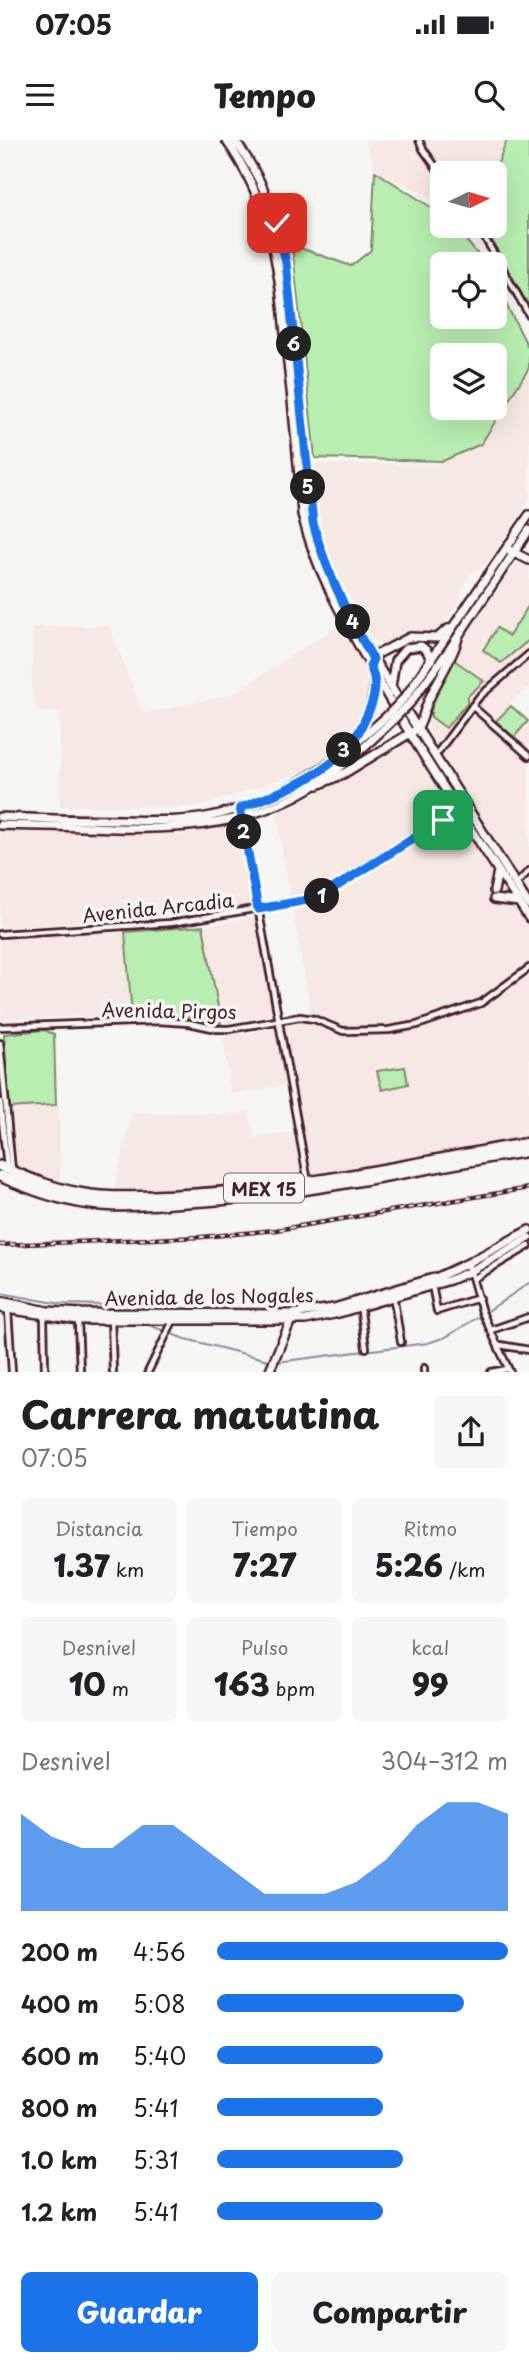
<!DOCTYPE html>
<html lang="es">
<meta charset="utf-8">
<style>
body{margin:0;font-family:"Playpen Sans",sans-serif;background:#f6f6f6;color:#202124;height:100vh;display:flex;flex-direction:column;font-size:26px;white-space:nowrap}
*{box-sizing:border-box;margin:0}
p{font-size:23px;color:#757577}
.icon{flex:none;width:38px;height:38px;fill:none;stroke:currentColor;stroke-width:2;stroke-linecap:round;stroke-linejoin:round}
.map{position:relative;height:1232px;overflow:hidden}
.panel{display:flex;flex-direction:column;background:#fff;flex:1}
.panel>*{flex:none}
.needle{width:46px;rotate:85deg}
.buttons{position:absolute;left:430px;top:21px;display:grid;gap:14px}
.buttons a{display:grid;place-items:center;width:77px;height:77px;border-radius:10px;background:#fff;box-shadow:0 7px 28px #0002;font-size:35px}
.pin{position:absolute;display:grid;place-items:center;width:60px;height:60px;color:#fff;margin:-30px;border-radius:14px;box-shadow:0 4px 10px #0006}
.km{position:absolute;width:35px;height:35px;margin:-18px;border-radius:50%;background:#222;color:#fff;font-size:19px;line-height:35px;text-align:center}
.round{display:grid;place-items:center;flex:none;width:74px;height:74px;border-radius:10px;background:#f6f6f6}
.overview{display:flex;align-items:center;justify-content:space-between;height:119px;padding:0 21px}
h1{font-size:38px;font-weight:800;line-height:52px}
.stats{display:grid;grid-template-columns:repeat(3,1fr);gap:10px;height:119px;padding:7px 21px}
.stats div{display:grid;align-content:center;border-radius:10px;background:#f6f6f6;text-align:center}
.stats b{font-size:30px;font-weight:800}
.stats small{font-size:19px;font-weight:400}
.stats p{font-size:19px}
.chart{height:196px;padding:14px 21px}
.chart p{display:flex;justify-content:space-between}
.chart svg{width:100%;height:126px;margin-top:7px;fill:#1a73e8;opacity:.7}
.action{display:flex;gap:14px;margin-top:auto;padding:14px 21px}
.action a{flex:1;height:80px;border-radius:10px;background:#1a73e8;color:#fff;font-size:28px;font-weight:800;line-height:80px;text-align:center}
.action a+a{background:#f6f6f6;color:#202124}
ul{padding:0 21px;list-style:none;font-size:23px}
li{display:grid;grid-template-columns:112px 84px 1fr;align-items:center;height:52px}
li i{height:18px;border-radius:9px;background:#1a73e8}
.status{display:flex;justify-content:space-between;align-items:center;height:49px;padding:0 35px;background:#fff;direction:ltr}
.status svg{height:19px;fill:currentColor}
header{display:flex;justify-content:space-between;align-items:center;height:91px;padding:0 21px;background:#fff;font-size:32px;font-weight:800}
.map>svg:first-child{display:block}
</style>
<div class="status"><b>07:05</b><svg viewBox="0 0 49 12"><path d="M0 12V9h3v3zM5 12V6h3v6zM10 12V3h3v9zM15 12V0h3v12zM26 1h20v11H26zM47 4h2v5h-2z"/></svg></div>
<header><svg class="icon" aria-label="menu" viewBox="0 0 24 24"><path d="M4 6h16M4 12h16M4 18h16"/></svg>Tempo<svg class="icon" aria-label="search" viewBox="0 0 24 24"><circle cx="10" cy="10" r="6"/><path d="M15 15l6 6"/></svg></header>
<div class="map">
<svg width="529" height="1232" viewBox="0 0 529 1232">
<rect width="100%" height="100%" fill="#f6f6f2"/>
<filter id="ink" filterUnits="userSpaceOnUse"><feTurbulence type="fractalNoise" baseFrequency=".0143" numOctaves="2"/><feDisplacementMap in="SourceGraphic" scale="14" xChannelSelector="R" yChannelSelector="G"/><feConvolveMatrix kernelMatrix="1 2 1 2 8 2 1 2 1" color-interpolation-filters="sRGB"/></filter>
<g filter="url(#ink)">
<path fill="#f6e8e2" d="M364,0h146l-15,33h-52v29l-68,-31 -2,-11z
M529,232v128l-42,63 -17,11 -9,16v8l-21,33 -7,2 -19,-1 -31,12 -5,-1 -7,-5 -43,-83 -9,-33 -8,-58h127l27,-33 11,18z
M521,417l8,6v124l-20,16 20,18v177l-89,-142 -11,-26 -2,-17 24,-51 34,-55z
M341,484l31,57 -2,16 -17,39 -42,33 -106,36 -38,4 -28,-3h-79v-94l-21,-1 -7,-16v-68l77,-1 34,88 88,-19z
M410,601l119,183v213l-62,9 -164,32 -180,14 -9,-1 18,-78 103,1 14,-2 5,26 49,-7 -17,-105 19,-4 5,-13 -34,-196 44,-21 78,-48z
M238,684l14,81 -51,11 -28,-1 -173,13v-98l164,5 24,-1z
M255,777l18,98 -52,8 -18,-97z
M125,792l7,83 -131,4 -1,-80z
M275,888l10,57 -54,9 -8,-57z
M59,964l1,77 -60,-19v-54z"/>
<path fill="#b8efb1" stroke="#81876e" stroke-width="2" fill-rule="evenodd" d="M507,0h22v167l-45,-81h11l-1,-53z
M375,31l68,44v11h11l32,38h-43v53h52v-35l34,67v19l-48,76 -38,17 -128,-3 -23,-213 59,21 20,-16zM443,215h52v53h-52z
M529,465v35l-28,23 -18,-13 14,-22 12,8z
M454,520l30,21 -16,15 -1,7 -21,25 -15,-11c0,-21 11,-41 23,-57z
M511,566l17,15 -14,16 -18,-16z
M203,786l18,97c-12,2 -21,-3 -33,-5 -19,-3 -37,-3 -56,-3l-7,-83z
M44,890l10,4 2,71 -48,3 -4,-74z
M405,927l3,17 -26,6 -5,-19z"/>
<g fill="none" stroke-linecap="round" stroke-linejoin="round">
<path stroke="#878ca6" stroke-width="2" d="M0,1153l61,11 45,1
M485,1173l44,-30
M149,1185l33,13 90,23
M277,1222l151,-19 18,-6 34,-21"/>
<g stroke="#4a1f2b" stroke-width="10">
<path id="street" d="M419,0l4,9 20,28
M478,86l51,89
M472,566l57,50
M435,616l44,-59 50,-43
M240,668l68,374
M515,745l14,-14
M0,794l171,-11 148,-25 43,-29 60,-34 38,-26
M0,887l158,-6 31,2 28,6h12l71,-12 14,2 29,12 46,-1 28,-5 64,-22 48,-35
M0,903l12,127
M0,962l7,65
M468,1123l14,49 28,60
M473,1139l56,-33
M432,1145l5,26 42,-13
M393,1155l8,47
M360,1165l6,43
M8,1170l4,62
M44,1176l1,56
M78,1180l2,52
M111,1180l2,52
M491,1190l38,-13
M500,1205l29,5
M424,1228v4
M148,1232l25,-51
M491,1232l17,-3"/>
</g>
<g stroke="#4a1f2b" stroke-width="12">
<path id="secondary" d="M226,0c49,70 53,132 61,214 6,53 11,107 15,160 13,55 40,102 68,151 48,87 105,169 159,253
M234,0c24,30 39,68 49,105l28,268c7,49 37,103 62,145l156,247
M507,409l22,11
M494,751l4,-20
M494,759l25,3
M0,1161l48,10 34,2 210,1 42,-6 106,-32 28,-13 61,-33
M0,1168l78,12h228l33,-7 111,-33 21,-9 58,-33
M269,1232l23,-54"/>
</g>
<g stroke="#4a1f2b" stroke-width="12">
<path id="primary" d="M370,526l3,-8 3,-3 34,-18 27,1 11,-9
M391,547l4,-26 11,-13 15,-2 6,5 4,9
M406,556l123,-181
M410,563l41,-56 78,-117
M346,608c20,-19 30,-48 28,-75
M318,645l25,-11 74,-45c6,-8 6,-16 10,-25 9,-23 25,-43 31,-66
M0,677c41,2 82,3 124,3 31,1 65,2 96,-6 67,-17 120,-54 169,-100
M0,685c28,1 57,1 85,2 81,3 155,4 227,-40 30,-19 56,-43 82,-68"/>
</g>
<g stroke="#4a1f2b" stroke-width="14">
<path id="highway" d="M0,1026c29,13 59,25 91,29 28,4 57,1 85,0 119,-5 236,-32 353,-52
M0,1036c30,13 59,24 91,28 32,4 65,0 96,-2 115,-6 228,-33 342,-51"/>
</g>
<use href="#street" stroke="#f6f6f2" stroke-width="4.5"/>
<use href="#secondary" stroke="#f6f6f2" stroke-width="7"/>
<use href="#primary" stroke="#f6f6f2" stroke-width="7"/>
<use href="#highway" stroke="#f6f6f2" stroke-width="9"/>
<g stroke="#4a1f2b" stroke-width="4.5">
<path id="rail" d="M0,1105l202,-8 74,-7 253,-42"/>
</g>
<use href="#rail" stroke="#f6f6f2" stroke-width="2" stroke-dasharray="5" stroke-linecap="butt"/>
<g stroke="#4a1f2b" stroke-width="12" stroke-linecap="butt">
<path id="primary-bridge" d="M389,574l17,-18
M394,579l16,-16"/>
</g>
<use href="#primary-bridge" stroke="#f6f6f2" stroke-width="7"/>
</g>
</g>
<g fill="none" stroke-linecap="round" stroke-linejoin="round" filter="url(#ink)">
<g stroke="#fff" stroke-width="14">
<path id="route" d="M277,83l9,40 27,260c12,47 35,93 60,136l-3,7c8,16 5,32 -2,47 -4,9 -8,18 -13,25 -25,37 -76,55 -115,70l18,101 60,-11 125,-78"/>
</g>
<use href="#route" stroke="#1a73e8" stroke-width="9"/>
</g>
<g text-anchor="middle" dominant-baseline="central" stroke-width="7" stroke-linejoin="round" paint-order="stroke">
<rect fill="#f6f6f2" stroke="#7e6067" stroke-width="2" x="224" y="1033.5" width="80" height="29" rx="5"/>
<g font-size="18" font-weight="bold" fill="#4a1f2b">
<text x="264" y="1048">MEX 15</text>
</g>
<g font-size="19" fill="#4a1f2b" stroke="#f6f6f2">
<text transform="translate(158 767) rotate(-6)">Avenida Arcadia</text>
<text transform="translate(169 870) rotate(1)">Avenida Pirgos</text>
<text transform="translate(209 1156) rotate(-1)">Avenida de los Nogales</text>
</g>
</g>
</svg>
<div class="buttons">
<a><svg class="needle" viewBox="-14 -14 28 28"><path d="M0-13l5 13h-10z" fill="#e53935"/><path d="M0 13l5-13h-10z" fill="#757577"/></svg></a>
<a><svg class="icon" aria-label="locate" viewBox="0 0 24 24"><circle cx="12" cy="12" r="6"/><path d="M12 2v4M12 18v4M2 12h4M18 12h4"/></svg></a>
<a><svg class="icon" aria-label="layers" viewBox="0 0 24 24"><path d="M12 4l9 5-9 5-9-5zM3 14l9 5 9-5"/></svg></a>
</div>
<div class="pin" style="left:443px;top:680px;background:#1e9e55"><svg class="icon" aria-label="arrive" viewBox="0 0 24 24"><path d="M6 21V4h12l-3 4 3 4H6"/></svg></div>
<div class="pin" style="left:277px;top:83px;background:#d93025"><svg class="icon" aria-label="check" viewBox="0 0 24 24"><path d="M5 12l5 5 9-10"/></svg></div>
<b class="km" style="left:322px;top:756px">1</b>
<b class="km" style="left:244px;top:692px">2</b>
<b class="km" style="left:344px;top:610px">3</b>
<b class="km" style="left:353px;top:482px">4</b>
<b class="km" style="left:308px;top:347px">5</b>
<b class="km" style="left:294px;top:204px">6</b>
</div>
<section class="panel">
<div class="overview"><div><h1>Carrera matutina</h1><p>07:05</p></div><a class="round"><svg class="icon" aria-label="share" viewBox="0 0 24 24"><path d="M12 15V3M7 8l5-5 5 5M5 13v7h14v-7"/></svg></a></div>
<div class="stats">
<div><p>Distancia</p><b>1.37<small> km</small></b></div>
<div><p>Tiempo</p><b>7:27</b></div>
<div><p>Ritmo</p><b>5:26<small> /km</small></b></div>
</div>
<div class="stats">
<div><p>Desnivel</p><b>10<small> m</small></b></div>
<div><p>Pulso</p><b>163<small> bpm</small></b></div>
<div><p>kcal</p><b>99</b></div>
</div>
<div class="chart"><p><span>Desnivel</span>304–312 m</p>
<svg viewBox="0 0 160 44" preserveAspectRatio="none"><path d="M0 44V10L10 18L20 22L30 22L40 14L50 14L60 22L70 30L80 38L90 38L100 38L110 34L120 26L130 14L140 6L150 6L160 10V44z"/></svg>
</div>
<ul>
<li><b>200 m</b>4:56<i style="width:100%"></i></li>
<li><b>400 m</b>5:08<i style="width:85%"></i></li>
<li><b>600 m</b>5:40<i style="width:57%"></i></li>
<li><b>800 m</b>5:41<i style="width:57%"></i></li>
<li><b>1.0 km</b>5:31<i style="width:64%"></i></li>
<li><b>1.2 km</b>5:41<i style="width:57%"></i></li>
</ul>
<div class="action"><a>Guardar</a><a>Compartir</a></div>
</section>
